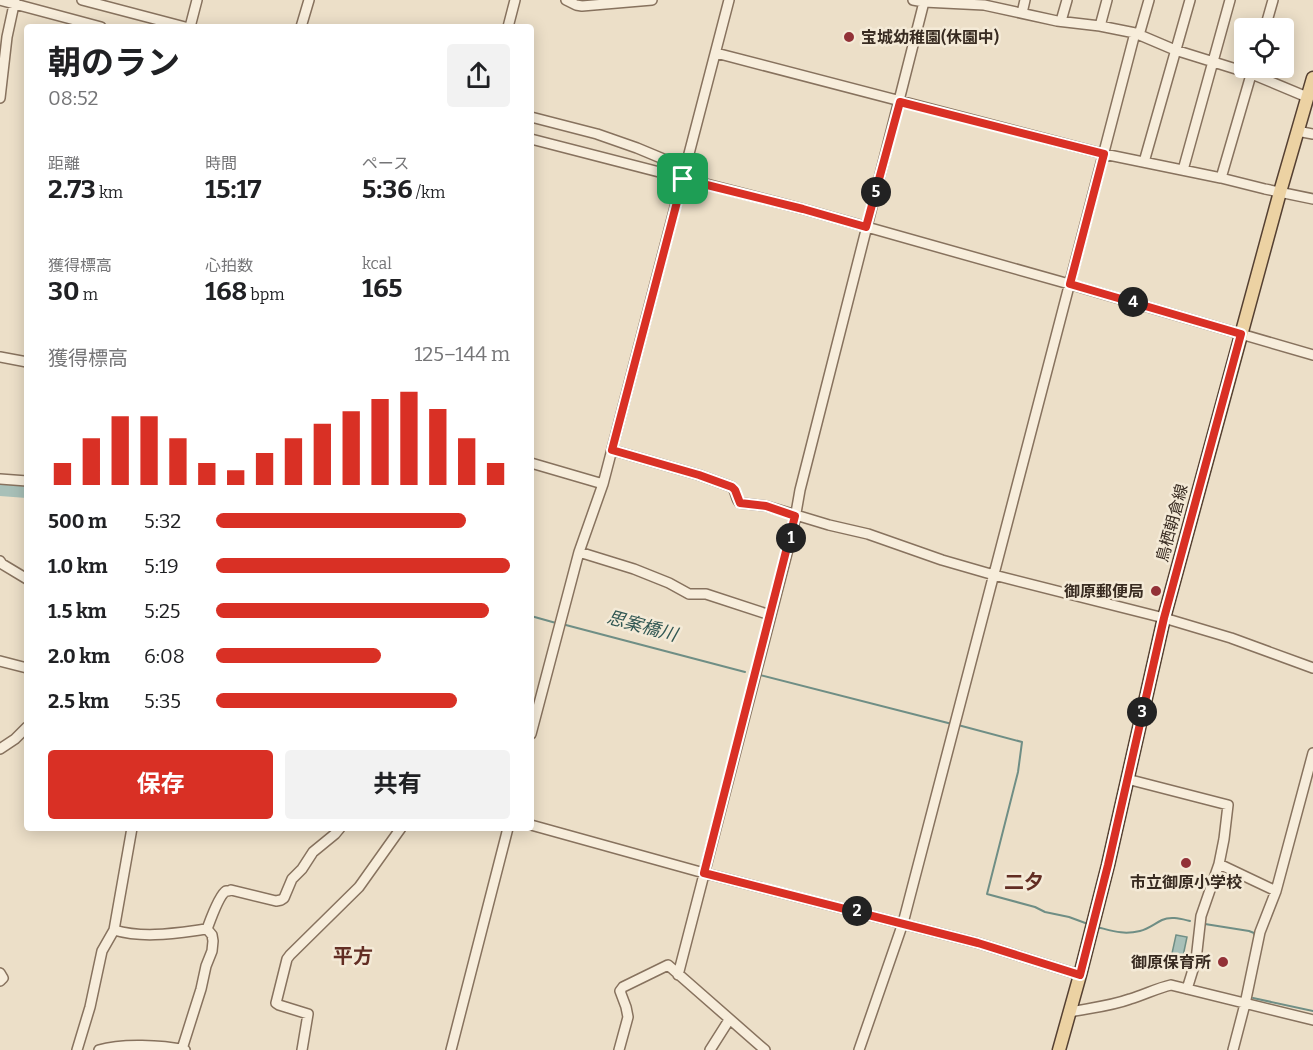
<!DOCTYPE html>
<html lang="ja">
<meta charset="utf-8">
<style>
body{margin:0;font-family:Bitter,"Noto Sans JP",serif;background:#f2f2f2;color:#202124;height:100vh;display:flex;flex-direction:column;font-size:22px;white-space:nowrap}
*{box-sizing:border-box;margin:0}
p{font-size:20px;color:#757577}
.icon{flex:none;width:33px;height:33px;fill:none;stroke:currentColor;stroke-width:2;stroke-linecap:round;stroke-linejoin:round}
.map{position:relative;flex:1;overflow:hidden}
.sheet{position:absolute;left:24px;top:24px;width:510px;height:807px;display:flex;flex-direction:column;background:#fff;border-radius:6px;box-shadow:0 3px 15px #0003}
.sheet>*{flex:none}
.buttons{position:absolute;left:1234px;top:18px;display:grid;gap:12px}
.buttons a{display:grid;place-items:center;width:60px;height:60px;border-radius:6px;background:#fff;box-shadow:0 3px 15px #0003;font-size:30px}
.pin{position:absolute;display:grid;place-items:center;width:51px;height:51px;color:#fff;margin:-26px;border-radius:12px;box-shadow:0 3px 9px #0006}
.km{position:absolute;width:30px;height:30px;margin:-15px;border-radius:50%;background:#222;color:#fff;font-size:16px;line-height:30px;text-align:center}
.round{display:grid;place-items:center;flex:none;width:63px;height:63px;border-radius:6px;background:#f2f2f2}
.head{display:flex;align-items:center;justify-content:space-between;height:102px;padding:0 24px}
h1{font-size:33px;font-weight:700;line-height:45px}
.stats{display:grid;grid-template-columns:repeat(3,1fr);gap:9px;height:102px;padding:6px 24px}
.stats div{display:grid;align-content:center}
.stats b{font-size:26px;font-weight:700}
.stats small{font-size:16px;font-weight:400}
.stats p{font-size:16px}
.chart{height:168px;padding:12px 24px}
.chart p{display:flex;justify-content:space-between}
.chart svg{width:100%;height:108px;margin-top:6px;stroke:#d93025;stroke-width:6}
.button{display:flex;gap:12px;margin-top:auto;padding:12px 24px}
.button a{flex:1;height:69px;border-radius:6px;background:#d93025;color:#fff;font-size:24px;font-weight:700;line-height:69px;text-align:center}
.button a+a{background:#f2f2f2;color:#202124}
ul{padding:0 24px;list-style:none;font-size:20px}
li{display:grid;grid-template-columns:96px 72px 1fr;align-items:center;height:45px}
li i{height:15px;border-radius:8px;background:#d93025}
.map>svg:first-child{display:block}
</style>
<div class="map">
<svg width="1313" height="1050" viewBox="0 0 1313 1050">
<rect width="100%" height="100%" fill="#ecdfc8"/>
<path fill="#a8c0b8" stroke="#6f8e85" stroke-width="1.5" d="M1176,935l11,2 -5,24 -11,-3z"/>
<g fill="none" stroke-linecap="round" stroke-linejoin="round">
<path stroke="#6f8e85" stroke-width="2" d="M531,616l25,7
M562,624l183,48
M760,675l192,49
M958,725l64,17 -4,30 -31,122 48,13 10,5 24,5 19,7
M1205,924l44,7 5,2 1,5
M1097,927c16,4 26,8 43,4 8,-2 14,-7 22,-11 9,-4 19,-1 28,1
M1253,998l60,13"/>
<path stroke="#a8c0b8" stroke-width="12" d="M0,490l27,2"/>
<g stroke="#87725e" stroke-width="12">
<path id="minor" d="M0,0l101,27
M82,0l103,27
M566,0l10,5 6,1 70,-6
M913,0l11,2 60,3 73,16 43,5 35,7 40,17 77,24 55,23
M1022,13l3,-13
M1061,21l6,-21
M1100,26l7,-26
M190,27l7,-27
M301,27l8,-27
M508,27l7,-27
M1265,28l8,-28
M1139,35l10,-35
M716,53l388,101 117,24 44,11 48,10
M0,98l7,-61 8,-37
M531,117l66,17 40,14 48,20
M1297,131l16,3
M531,139l272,70 266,75 244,71
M1144,162l46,-162
M1183,170l47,-170
M1221,178l32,-110
M0,357l27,5
M612,450l87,25 33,12c5,5 3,12 8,16l26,3 63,19 39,9 74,26 52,15 170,43 67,20 82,30
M531,463l72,21
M0,479l27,2
M579,552l55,17 35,14 20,11h17l64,21
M0,561l2,3 25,15
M0,661l27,7
M531,734l48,-182 24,-68 126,-484
M0,749l15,-10 12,-12
M1127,779l101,26 -4,34 -5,25 -18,52 -5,44 -9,29
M531,825l173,48 274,70 102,32
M1219,864l57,27
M207,929c3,-8 12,-34 19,-38 2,0 4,0 5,-1l45,11 5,-1 3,-2 8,-19 10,-10 11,-17 22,-18 5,-6
M114,930c31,9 62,3 93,-1
M0,973l3,5 -3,3
M678,975l115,-445 7,-40 124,-488
M1070,1012c20,-4 41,-6 60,-13 14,-4 27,-11 41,-14l142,35
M182,1049l19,-60 5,-23 6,-15 1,-10 -1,-6 -5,-6
M77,1050l13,-43 12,-56 12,-21 18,-102
M99,1050c23,-7 63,-5 86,0
M302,1050l6,-36 -29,-9 -3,-2 11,-44 3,-4 69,-68 42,-59
M451,1050l57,-222
M619,1050l9,-33 -2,-10 -6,-16 3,-4 45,-22 97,85
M710,1050l19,-30
M859,1050l44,-127 232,-890
M1233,1050l12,-46 15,-72 16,-41 37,-138"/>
</g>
<g stroke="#554032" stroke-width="15">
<path id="major" d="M1059,1050l21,-75 28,-110 56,-247 116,-426 33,-114"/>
</g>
<use href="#minor" stroke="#f7eddb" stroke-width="9"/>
<use href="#major" stroke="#ecd2a3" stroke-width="12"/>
</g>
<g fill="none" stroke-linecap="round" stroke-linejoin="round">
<g stroke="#fff" stroke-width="12">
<path id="route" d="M900,102l204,52 -34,130 171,50 -77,284 -56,247 -28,110 -102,-32 -274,-70 91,-357 -29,-10 -26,-3 -5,-13 -3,-3 -33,-12 -87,-25 71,-271 120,30 63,18z"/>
</g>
<use href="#route" stroke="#d93025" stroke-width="8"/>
</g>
<g fill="#923137" stroke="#f4ead7" stroke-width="2">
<circle cx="849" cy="37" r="6"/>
<circle cx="1156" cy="591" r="6"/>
<circle cx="1186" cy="863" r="6"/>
<circle cx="1223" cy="962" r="6"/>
</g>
<g text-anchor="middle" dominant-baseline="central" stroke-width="5" stroke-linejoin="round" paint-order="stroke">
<g font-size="16" font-weight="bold" fill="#382b21" stroke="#f4ead7" text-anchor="end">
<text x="861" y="37" text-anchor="start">宝城幼稚園(休園中)</text>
<text x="1144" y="591">御原郵便局</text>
<text x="1186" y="882" text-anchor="middle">市立御原小学校</text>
<text x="1211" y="962">御原保育所</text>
</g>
<g font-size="16" fill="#382b21" stroke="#f4ead7">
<text transform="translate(1172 523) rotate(-75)">鳥栖朝倉線</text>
</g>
<g font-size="18" font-style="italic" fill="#315753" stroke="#f4ead7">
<text transform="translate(642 626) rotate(15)">思案橋川</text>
</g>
<g font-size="20" font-weight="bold" fill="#622d23" stroke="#f4ead7">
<text x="1024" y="882">二夕</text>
<text x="353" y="956">平方</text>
</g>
</g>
</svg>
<div class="buttons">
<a><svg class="icon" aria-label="locate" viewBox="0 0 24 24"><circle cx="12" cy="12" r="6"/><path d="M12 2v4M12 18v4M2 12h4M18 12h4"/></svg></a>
</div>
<div class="pin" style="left:683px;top:179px;background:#1e9e55"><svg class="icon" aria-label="arrive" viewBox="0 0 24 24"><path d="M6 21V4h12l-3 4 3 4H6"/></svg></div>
<b class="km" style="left:791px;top:538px">1</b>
<b class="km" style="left:857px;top:911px">2</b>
<b class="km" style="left:1142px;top:712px">3</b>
<b class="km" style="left:1133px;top:302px">4</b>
<b class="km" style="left:876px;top:192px">5</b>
<section class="sheet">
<div class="head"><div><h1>朝のラン</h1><p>08:52</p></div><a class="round"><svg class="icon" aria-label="share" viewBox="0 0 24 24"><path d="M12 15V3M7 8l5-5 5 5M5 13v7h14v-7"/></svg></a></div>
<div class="stats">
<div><p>距離</p><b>2.73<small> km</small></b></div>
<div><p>時間</p><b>15:17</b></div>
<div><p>ペース</p><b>5:36<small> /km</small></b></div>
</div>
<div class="stats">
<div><p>獲得標高</p><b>30<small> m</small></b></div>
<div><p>心拍数</p><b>168<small> bpm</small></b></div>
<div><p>kcal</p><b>165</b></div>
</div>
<div class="chart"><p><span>獲得標高</span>125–144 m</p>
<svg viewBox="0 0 160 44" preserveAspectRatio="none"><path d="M5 44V35M15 44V25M25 44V16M35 44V16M45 44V25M55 44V35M65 44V38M75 44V31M85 44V25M95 44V19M105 44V14M115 44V9M125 44V6M135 44V13M145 44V25M155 44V35"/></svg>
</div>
<ul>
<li><b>500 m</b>5:32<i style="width:85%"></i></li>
<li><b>1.0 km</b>5:19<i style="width:100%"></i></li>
<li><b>1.5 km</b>5:25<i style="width:93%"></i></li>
<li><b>2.0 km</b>6:08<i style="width:56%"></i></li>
<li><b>2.5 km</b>5:35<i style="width:82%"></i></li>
</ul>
<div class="button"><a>保存</a><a>共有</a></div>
</section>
</div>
